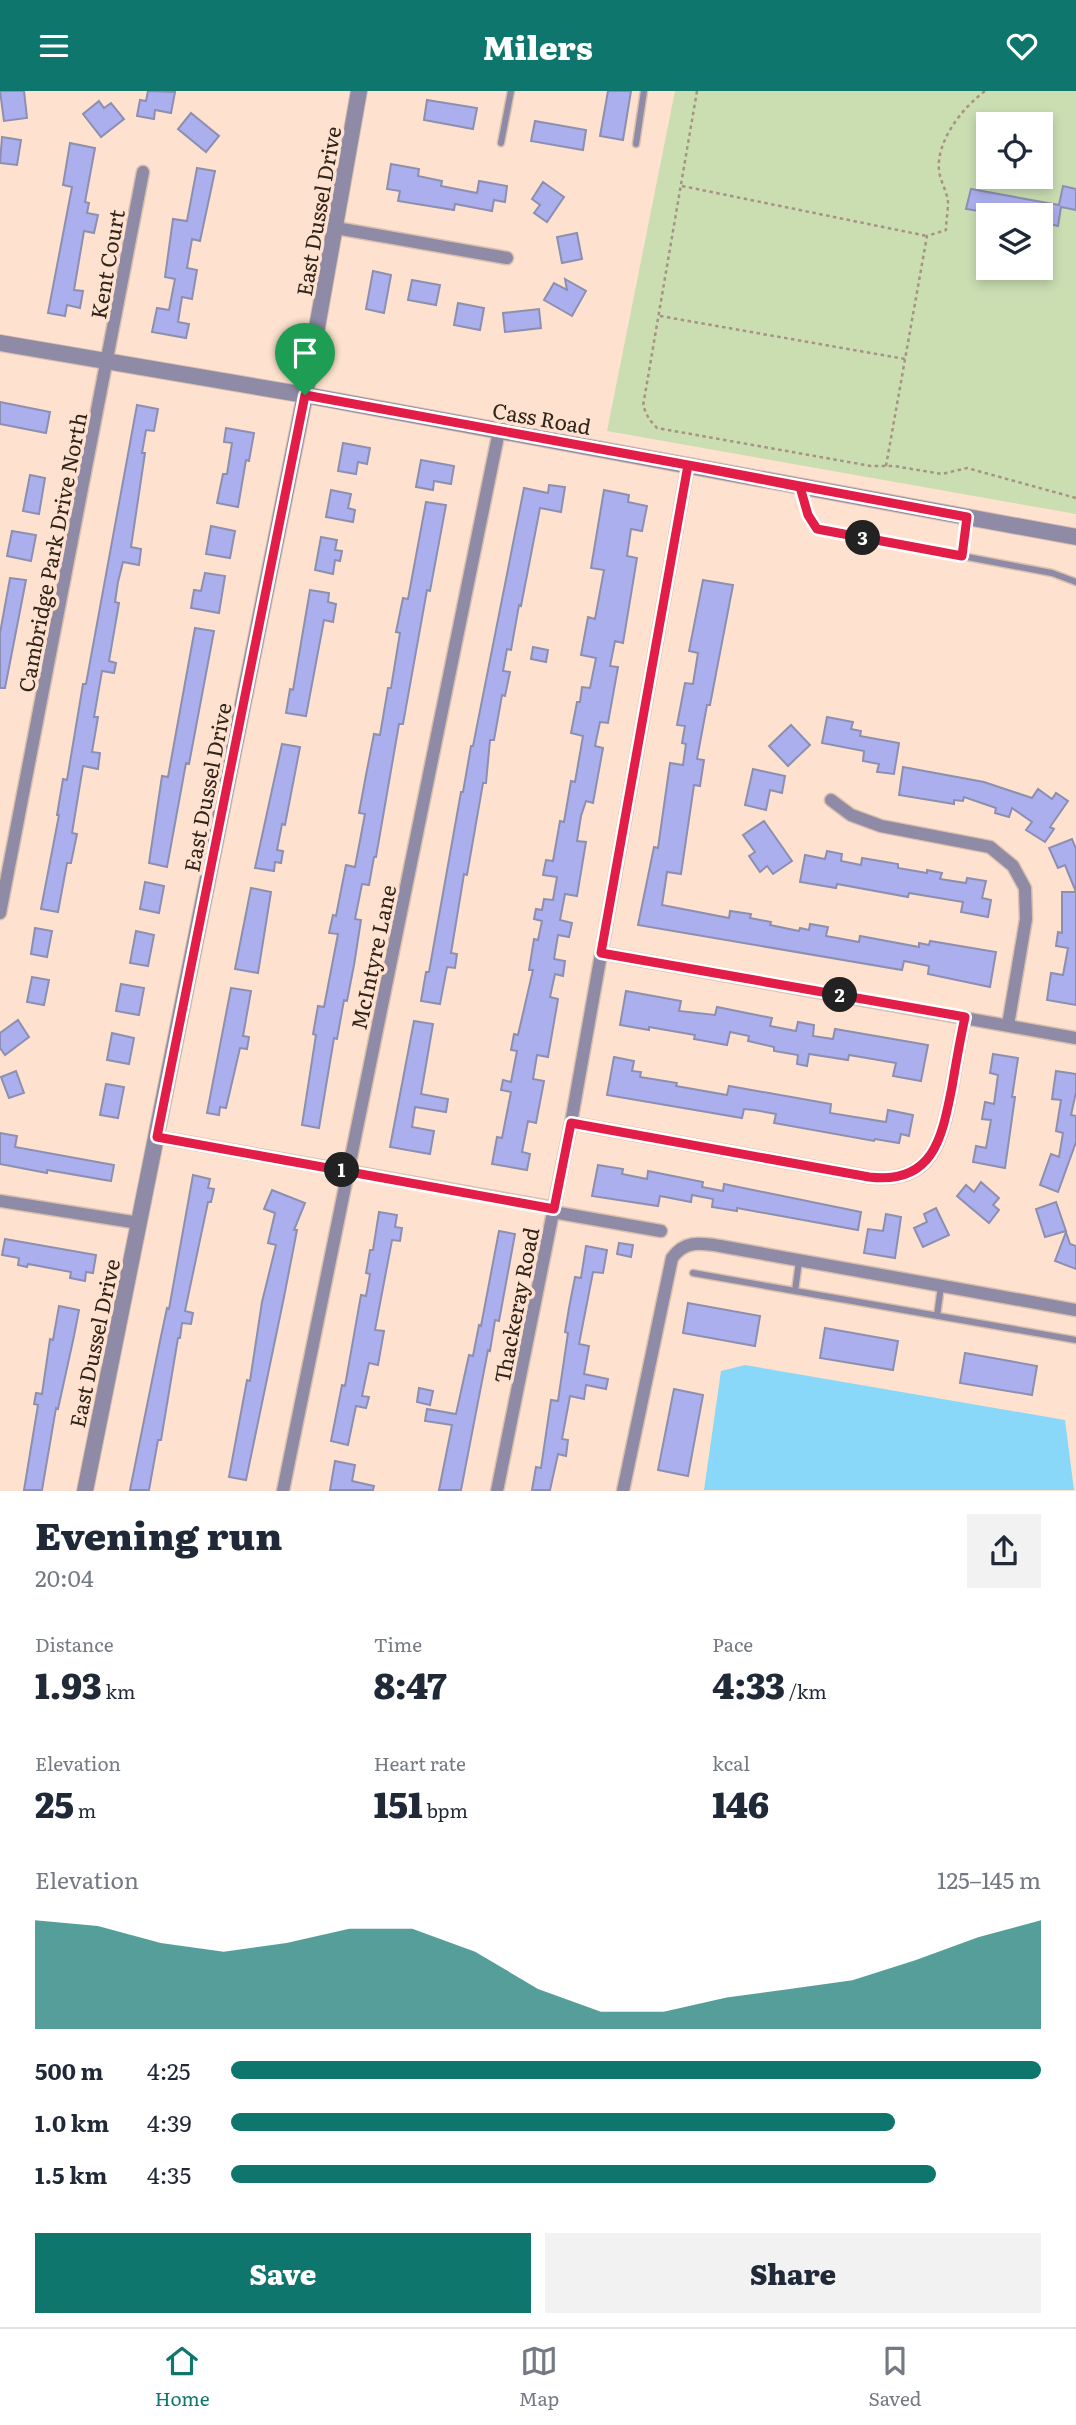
<!DOCTYPE html>
<meta charset="utf-8">
<style>
body{margin:0;font-family:Literata,serif;background:#f2f2f3;color:#1f2937;height:100vh;display:flex;flex-direction:column;font-size:26px;white-space:nowrap}
*{box-sizing:border-box;margin:0}
p{font-size:23px;color:#747a83}
.icon{flex:none;width:38px;height:38px;fill:none;stroke:currentColor;stroke-width:2;stroke-linecap:round;stroke-linejoin:round}
.map{position:relative;height:1400px;overflow:hidden}
.drawer{display:flex;flex-direction:column;background:#fff;flex:1}
.drawer>*{flex:none}
.controls{position:absolute;left:976px;top:21px;display:grid;gap:14px}
.controls a{display:grid;place-items:center;width:77px;height:77px;border-radius:0px;background:#fff;box-shadow:0 4px 10px #0003;font-size:35px}
.pin{position:absolute;display:grid;place-items:center;width:60px;height:60px;color:#fff;margin:-72px -30px;border-radius:50% 50% 50% 0;rotate:-45deg;box-shadow:0 0 7px #0007}
.pin .icon{rotate:45deg}
.km{position:absolute;width:35px;height:35px;margin:-18px;border-radius:50%;background:#222;color:#fff;font-size:19px;line-height:35px;text-align:center}
.round{display:grid;place-items:center;flex:none;width:74px;height:74px;border-radius:0px;background:#f2f2f3}
.headline{display:flex;align-items:center;justify-content:space-between;height:119px;padding:0 35px}
h1{font-size:38px;font-weight:800;line-height:52px}
.stats{display:grid;grid-template-columns:repeat(3,1fr);gap:10px;height:119px;padding:7px 35px}
.stats div{display:grid;align-content:center}
.stats b{font-size:35px;font-weight:800}
.stats small{font-size:19px;font-weight:400}
.stats p{font-size:19px}
.chart{height:196px;padding:14px 35px}
.chart p{display:flex;justify-content:space-between}
.chart svg{width:100%;height:126px;margin-top:7px;fill:#0f766e;opacity:.7}
.primary-button{display:flex;gap:14px;margin-top:auto;padding:14px 35px}
.primary-button a{flex:1;height:80px;border-radius:0px;background:#0f766e;color:#fff;font-size:28px;font-weight:800;line-height:80px;text-align:center}
.primary-button a+a{background:#f2f2f3;color:#1f2937}
ul{padding:0 35px;list-style:none;font-size:23px}
li{display:grid;grid-template-columns:112px 84px 1fr;align-items:center;height:52px}
li i{height:18px;border-radius:9px;background:#0f766e}
header{display:flex;justify-content:space-between;align-items:center;height:91px;padding:0 35px;background:#0f766e;color:#fff;font-size:32px;font-weight:800}
.tab-bar{display:flex;justify-content:space-around;align-items:center;height:98px;border-top:2px solid #e0e1e3;background:#fff;font-size:19px;color:#747a83}
.tab-bar a{display:grid;justify-items:center;gap:4px}
.tab-bar .selected{color:#0f766e}
.map>svg:first-child{display:block}
</style>
<header><svg class="icon" aria-label="menu" viewBox="0 0 24 24"><path d="M4 6h16M4 12h16M4 18h16"/></svg>Milers<svg class="icon" aria-label="heart" viewBox="0 0 24 24"><path d="M12 20l-8-8c-3-5 5-10 8-4 3-6 11-1 8 4z"/></svg></header>
<div class="map">
<svg width="1076" height="1400" viewBox="0 0 1076 1400">
<rect width="100%" height="100%" fill="#fee2cf"/>
<path fill="#cadeb2" fill-rule="evenodd" d="M675,0h401v423l-469,-83zM989,33h52v53h-52zM989,124h52v53h-52z"/>
<path fill="#89d8f9" d="M745,1274l320,55 9,70h-370l17,-119z"/>
<path fill="#abafee" stroke="#8c8fb0" stroke-width="2" d="M0,0h24l3,27 -23,3z
M148,0l27,1 -4,21 -16,-3 -1,9 -17,-3 3,-16 6,1z
M608,0h23l-8,49 -23,-4z
M427,9l50,8 -4,21 -49,-9z
M99,10l5,7 7,-5 13,16 -23,18 -18,-23z
M191,22l28,23 -13,16 -28,-23z
M535,30l51,9 -3,20 -52,-9z
M2,46l19,3 -4,25 -17,-2z
M70,52l25,5 -10,54 4,1 -2,10 11,2 -4,18 -10,-2 -10,59 9,1 -3,17 -13,-3 -2,11 -17,-3 24,-126 -9,-2z
M391,73l28,5 -1,7 24,5 -1,5 36,7 2,-12 28,5 -2,16 -11,-2 -2,11 -37,-7 -1,6 -56,-9 2,-10 -13,-2z
M197,77l18,3 -15,70 -8,-2 -5,29 10,2 -5,29 -10,-2 -4,25 11,2 -3,14 -34,-6 5,-24 12,2 6,-31 -10,-2 8,-58 14,2z
M543,91l21,15 -17,25 -13,-9 6,-8 -8,-6z
M1063,95l13,3v21l-15,-3 -3,19 -17,-4v-7h-57l1,-3 -19,-3 5,-20 88,16z
M577,142l5,26 -20,4 -5,-26z
M373,180l18,4 -7,38 -18,-4z
M565,188l21,12 -14,25 -28,-16 10,-17 13,7z
M412,189l28,5 -4,20 -28,-5z
M458,212l26,5 -4,22 -26,-5z
M539,218l2,19 -36,4 -2,-19z
M0,311l50,10 -4,21 -46,-9z
M137,314l21,4 -4,22 -8,-1 -4,23h3l-14,94 10,2 -2,16 -16,-3 -5,20 -3,20 4,1 -10,58 7,2 -2,10 -12,-2 -8,46h4l-6,35 8,1 -2,16 -15,-3 -11,67 5,1 -6,29h-4l-9,49 -17,-3 18,-94h-2l6,-36 4,1 16,-96h3z
M226,337l28,5 -5,28 -3,-1 -8,47 -21,-4 6,-29h4l5,-31 -8,-1z
M343,352l27,5 -3,16 -9,-2 -2,12 -18,-3z
M421,369l33,6 -3,18 -17,-3 -1,9 -17,-3z
M30,384l15,3 -6,36 -16,-3z
M549,394l16,2 -4,25 -21,-4 -19,98 -2,-1 -8,45 -4,-1 -4,22 7,1 -5,24 -3,-1 -8,45h-4l-4,43h-3l-16,92 -3,-1 -13,79 6,1 -2,14 -8,-1 -7,37 -19,-3 5,-29h3l32,-180h2l8,-46h2l51,-258 24,5z
M331,399l20,4 -3,14 7,2 -2,12 -27,-5z
M604,399l25,5 -1,7 19,4 -5,25 -11,-2 -4,27 10,2 -14,85 -8,-2 -5,25 8,1 -10,56 -8,-1 -5,24 8,2 -10,55 -7,-2 -5,15 -4,25 9,1 -9,54 -12,-2 -5,26 12,3 -3,14 -11,-2 -4,24 11,2 -2,15 -8,-2 -5,23 8,2 -10,58 -11,-2 -4,24 11,2 -8,42 -8,-2 -6,31 8,2 -3,16 -35,-6 5,-27 5,1 9,-46 -10,-2 2,-10 8,2 6,-31 -6,-1 3,-16 4,1 15,-65h-4l5,-31 4,1 4,-19 -8,-2 2,-10 6,1 2,-11 9,1 4,-23 -14,-2 3,-15 7,1 7,-40 4,1 7,-41 4,1 8,-46 -12,-3 6,-31h3l2,-15 8,1 6,-30 -15,-3 7,-38 7,2 9,-49 -13,-2z
M426,411l20,3 -16,86 -3,-1 -24,134h-4l-23,133h-2l-5,28 -7,-1 -7,35 6,1 -7,45 -7,36 -3,-1 -7,39 -3,-1 -15,90 -17,-3 14,-90 -3,-1 5,-28 6,1 14,-73 -9,-1 4,-18 3,1 10,-51 9,2 10,-53 -6,-1 7,-38 8,-41 6,1 8,-47h3l9,-55 -4,-1 7,-34 5,1z
M211,435l24,5 -5,27 -24,-4z
M12,440l24,4 -5,26 -24,-5z
M321,446l16,3 -2,10 7,1 -2,10 -5,-1 -2,14 -18,-4z
M205,482l20,3 -6,37 -28,-5 3,-18 7,1z
M10,487l16,2 -21,108h-5v-55z
M703,489l30,5 -23,120h-3l-10,54 7,1 -4,26 -6,-1 -13,89 -14,-2 -5,33 67,13 1,-7 21,3 -1,4 21,4 -1,3 29,6 1,-3 9,2 1,-6 18,3 -2,9 33,6 1,-6 59,11v-4l10,2 1,-4 66,11 -6,35 -62,-13 1,-8 -25,-5 -2,9 -264,-45 16,-78 4,1 12,-85 13,2 3,-21 -4,-1 3,-17 -8,-1 8,-42 8,1 5,-31 -9,-2z
M310,499l19,3 -1,9 8,2 -3,18 -9,-2 -18,96 -20,-3 4,-24 3,1z
M195,537l19,3 -25,133 -3,-1 -19,104 -18,-4 13,-87 6,1z
M533,556l15,3 -2,12 -15,-3z
M827,626l26,5 -2,7 10,2 -1,5 39,7 -5,31 -17,-2 2,-8 -16,-3 1,-10 -42,-8z
M791,634l19,20 -22,21 -19,-20z
M282,653l18,3 -15,78 -3,-1 -5,26 6,1 -2,12 -6,-1 -1,9 -19,-3z
M903,676l81,15 48,16 6,-9 14,10 4,-6 12,8 -18,26 4,2 -9,13 -19,-12 6,-8 -20,-14 -3,9 -14,-4 1,-5 -32,-11 -1,4 -9,-1v4l-55,-9z
M753,678l32,7 -3,17 -12,-3 -4,20 -21,-5z
M764,730l28,40 -19,13 -6,-8 -7,6 -11,-16 6,-4 -12,-17z
M1072,748l4,10v156l-29,-5 4,-27 12,2 5,-27 -12,-2 2,-14 4,1v-41h14l-11,-27 -7,3 -9,-20z
M827,760l15,3 -1,7 20,4 1,-7 36,6v4l29,5v-3l15,3 -2,6 26,4 1,-5 19,3 -4,17 9,2 -3,17 -27,-5 2,-10 -54,-9 -1,4 -71,-13 -1,4 -36,-6 5,-27 20,4z
M145,791l19,4 -5,27 -19,-4z
M251,797l20,4 -13,81 -23,-4z
M35,837l17,3 -5,26 -16,-3z
M136,840l18,4 -6,31 -18,-3z
M32,886l17,3 -5,25 -17,-3z
M121,893l23,4 -5,27 -23,-4z
M231,897l20,3 -8,45 6,1 -2,12 -7,-1 -14,60 -6,-1 -1,8 -12,-2z
M626,900l55,10 -2,10 36,4 2,-8 55,11 -2,8 26,5 2,-9 16,3 -1,11 20,3 2,-10 93,16 -7,36 -28,-5 3,-13 -47,-8 -1,5 -39,-6 -2,12 -10,-2 1,-9 -24,-4v-4l-26,-6 1,-5 -19,-4 -3,13 -33,-6 1,-4 -46,-8v3l-29,-5z
M18,929l11,17 -24,18 -5,-7v-15z
M414,930l19,3 -12,70 27,5 -2,13 -31,-5 -3,20 22,4 -4,23 -40,-7z
M112,942l22,5 -5,26 -22,-4z
M993,963l25,4 -6,39h3l-10,71 -32,-6 3,-16 10,2 5,-28 -9,-1 3,-17 9,2 4,-29 -8,-2z
M614,966l20,4 -2,10 9,1 -1,5 37,6 -1,3 51,9 2,-9 102,18 -1,9 56,9 2,-12 25,5 -4,21 -8,-2 -2,9 -24,-4 -1,2 -100,-18 2,-9 -22,-4 -10,-1 -2,9 -135,-23z
M16,980l8,22 -15,5 -8,-21z
M1056,980l20,3v18l-5,23 5,1v26l-18,50 -18,-7 11,-31 8,3 4,-24 -7,-2 5,-31 -9,-1z
M106,993l18,3 -6,31 -18,-3z
M0,1042l17,3 -2,11 99,18 -3,16 -64,-11v3l-47,-9z
M598,1074l25,4 -1,5 25,5 1,-8 55,11 -1,5 21,4 1,-7 137,28 -3,18 -121,-22v3l-25,-4 1,-8 -21,-4 -1,7 -31,-6 -2,10 -66,-10z
M193,1084l17,4 -2,9 6,1 -3,13h-3l-23,109 8,2 -2,11 -9,-1 -2,15h-2l-17,102h-3l-9,50h-19l30,-149 7,-33 2,1z
M981,1091l18,16 -6,7 6,5 -10,13 -32,-27 9,-11 8,7z
M272,1099l33,13 -11,27h3l-13,67 -38,183 -17,-3 18,-97 3,1 12,-79 14,-57 -8,-2 7,-30 -11,-4z
M1056,1111l10,29 -21,6 -9,-28z
M936,1117l13,27 -26,12 -9,-19 13,-6 -3,-8z
M379,1121l18,3 -2,12 7,1 -2,13 -8,-1 -17,90 9,1 -6,34 -9,-2 -7,33 7,1 -3,11 -10,-2 -8,39 -17,-4 11,-56 3,1 16,-91 5,1 4,-22 -4,-1 4,-23h3z
M886,1123l15,3 -6,41 -31,-5 4,-24 15,2z
M499,1140l16,3 -16,87 -4,-1 -5,31 -2,-1 -27,140h-22l13,-65 -27,-4 2,-12 29,5 13,-59 4,1 6,-31 2,1z
M1066,1141l4,12 6,2v23l-21,-8z
M5,1148l91,16 -3,18 -7,-1 -1,9 -15,-3 1,-6 -43,-8 -1,3 -9,-2 1,-7 -17,-3z
M619,1152l14,2 -2,12 -14,-3z
M586,1155l21,4 -4,23 -10,-1 -14,72 10,2 -5,28 24,5 -2,10 -20,-4 -2,14 -14,-3 -8,43 6,1 -2,16 -8,-2 -8,36h-18l4,-23 5,1 10,-68 7,1 10,-68 -3,-1 4,-24 6,-31 6,1z
M688,1212l72,13 -5,30 -72,-13z
M59,1215l20,4 -5,26 -16,73 -2,-1 -14,82h-18l14,-85 -4,-1 2,-11 6,1 8,-55 3,1z
M825,1237l73,13 -5,29 -73,-12z
M965,1262l72,13 -5,29 -72,-12z
M419,1297l14,3 -3,14 -13,-3z
M674,1298l29,6 -15,81 -30,-6z
M335,1370l20,4 -3,16 22,5 -1,4h-43z"/>
<g fill="none" stroke-linecap="round" stroke-linejoin="round">
<g stroke="#d9c0ae" stroke-width="9">
<path id="service" d="M501,52l10,-52
M636,53l8,-53
M800,396l8,28 9,14 145,27 5,-37
M962,465l90,17 24,9
M799,1170l-4,30 281,49
M693,1182l102,18
M937,1225l4,-30"/>
</g>
<g stroke="#d9c0ae" stroke-width="15">
<path id="minor" d="M336,137l171,30
M831,709l20,15 30,11 109,21 23,19 12,22 1,31 -18,106
M0,822l143,-741
M601,862l475,85
M571,1032l298,54c66,8 73,-40 83,-90 4,-24 8,-47 13,-70
M157,1046l397,71
M0,1110l139,22
M553,1121l108,19
M283,1400l216,-1060
M497,1400l74,-368 117,-658
M623,1400l49,-233c13,-18 28,-15 48,-12l356,64"/>
</g>
<g stroke="#d9c0ae" stroke-width="18">
<path id="tertiary" d="M0,252l305,52 771,142
M85,1400l220,-1096 54,-304"/>
</g>
<path stroke="#a79283" stroke-width="2.5" stroke-dasharray="3.5 3.5" stroke-linecap="butt" d="M697,0l-54,315 6,13 8,9 214,38h23l48,8 25,-6 109,30
M682,95l245,50
M660,225l245,43
M886,375l41,-230 19,-6c0,-9 2,-19 2,-28 -1,-11 -8,-21 -9,-32 -3,-29 24,-63 46,-79"/>
<use href="#service" stroke="#8f8ba6" stroke-width="6"/>
<use href="#minor" stroke="#8f8ba6" stroke-width="12"/>
<use href="#tertiary" stroke="#8f8ba6" stroke-width="16"/>
</g>
<g fill="none" stroke-linecap="round" stroke-linejoin="round">
<g stroke="#fff" stroke-width="14">
<path id="route" d="M305,304l-148,742 397,72 17,-86 298,54c65,8 73,-40 83,-90 4,-24 8,-47 13,-70l-364,-64 87,-488 112,22 8,28 9,14 145,27 5,-39c-93,-17 -186,-34 -279,-52l-383,-70"/>
</g>
<use href="#route" stroke="#e11d48" stroke-width="9"/>
</g>
<g text-anchor="middle" dominant-baseline="central" stroke-width="7" stroke-linejoin="round" paint-order="stroke">
<g font-size="21" fill="#2f231a" stroke="#fee2cf">
<text transform="translate(317 120) rotate(-80)">East Dussel Drive</text>
<text transform="translate(106 173) rotate(-80)">Kent Court</text>
<text transform="translate(542 326) rotate(10)">Cass Road</text>
<text transform="translate(51 461) rotate(-79)">Cambridge Park Drive North</text>
<text transform="translate(206 696) rotate(-79)">East Dussel Drive</text>
<text transform="translate(372 866) rotate(-78)">McIntyre Lane</text>
<text transform="translate(515 1214) rotate(-79)">Thackeray Road</text>
<text transform="translate(93 1252) rotate(-78)">East Dussel Drive</text>
</g>
</g>
</svg>
<div class="controls">
<a><svg class="icon" aria-label="locate" viewBox="0 0 24 24"><circle cx="12" cy="12" r="6"/><path d="M12 2v4M12 18v4M2 12h4M18 12h4"/></svg></a>
<a><svg class="icon" aria-label="layers" viewBox="0 0 24 24"><path d="M12 4l9 5-9 5-9-5zM3 14l9 5 9-5"/></svg></a>
</div>
<div class="pin" style="left:305px;top:304px;background:#1e9e55"><svg class="icon" aria-label="arrive" viewBox="0 0 24 24"><path d="M6 21V4h12l-3 4 3 4H6"/></svg></div>
<b class="km" style="left:342px;top:1079px">1</b>
<b class="km" style="left:840px;top:904px">2</b>
<b class="km" style="left:863px;top:447px">3</b>
</div>
<section class="drawer">
<div class="headline"><div><h1>Evening run</h1><p>20:04</p></div><a class="round"><svg class="icon" aria-label="share" viewBox="0 0 24 24"><path d="M12 15V3M7 8l5-5 5 5M5 13v7h14v-7"/></svg></a></div>
<div class="stats">
<div><p>Distance</p><b>1.93<small> km</small></b></div>
<div><p>Time</p><b>8:47</b></div>
<div><p>Pace</p><b>4:33<small> /km</small></b></div>
</div>
<div class="stats">
<div><p>Elevation</p><b>25<small> m</small></b></div>
<div><p>Heart rate</p><b>151<small> bpm</small></b></div>
<div><p>kcal</p><b>146</b></div>
</div>
<div class="chart"><p><span>Elevation</span>125–145 m</p>
<svg viewBox="0 0 160 44" preserveAspectRatio="none"><path d="M0 44V6L10 8L20 14L30 17L40 14L50 9L60 9L70 17L80 30L90 38L100 38L110 33L120 30L130 27L140 20L150 12L160 6V44z"/></svg>
</div>
<ul>
<li><b>500 m</b>4:25<i style="width:100%"></i></li>
<li><b>1.0 km</b>4:39<i style="width:82%"></i></li>
<li><b>1.5 km</b>4:35<i style="width:87%"></i></li>
</ul>
<div class="primary-button"><a>Save</a><a>Share</a></div>
</section>
<nav class="tab-bar">
<a class="selected"><svg class="icon" aria-label="home" viewBox="0 0 24 24"><path d="M3 11l9-7 9 7M6 9v11h12V9"/></svg>Home</a>
<a><svg class="icon" aria-label="map" viewBox="0 0 24 24"><path d="M3 6l6-2 6 2 6-2v14l-6 2-6-2-6 2zM9 4v14M15 6v14"/></svg>Map</a>
<a><svg class="icon" aria-label="saved" viewBox="0 0 24 24"><path d="M7 4h10v16l-5-4-5 4z"/></svg>Saved</a>
</nav>
